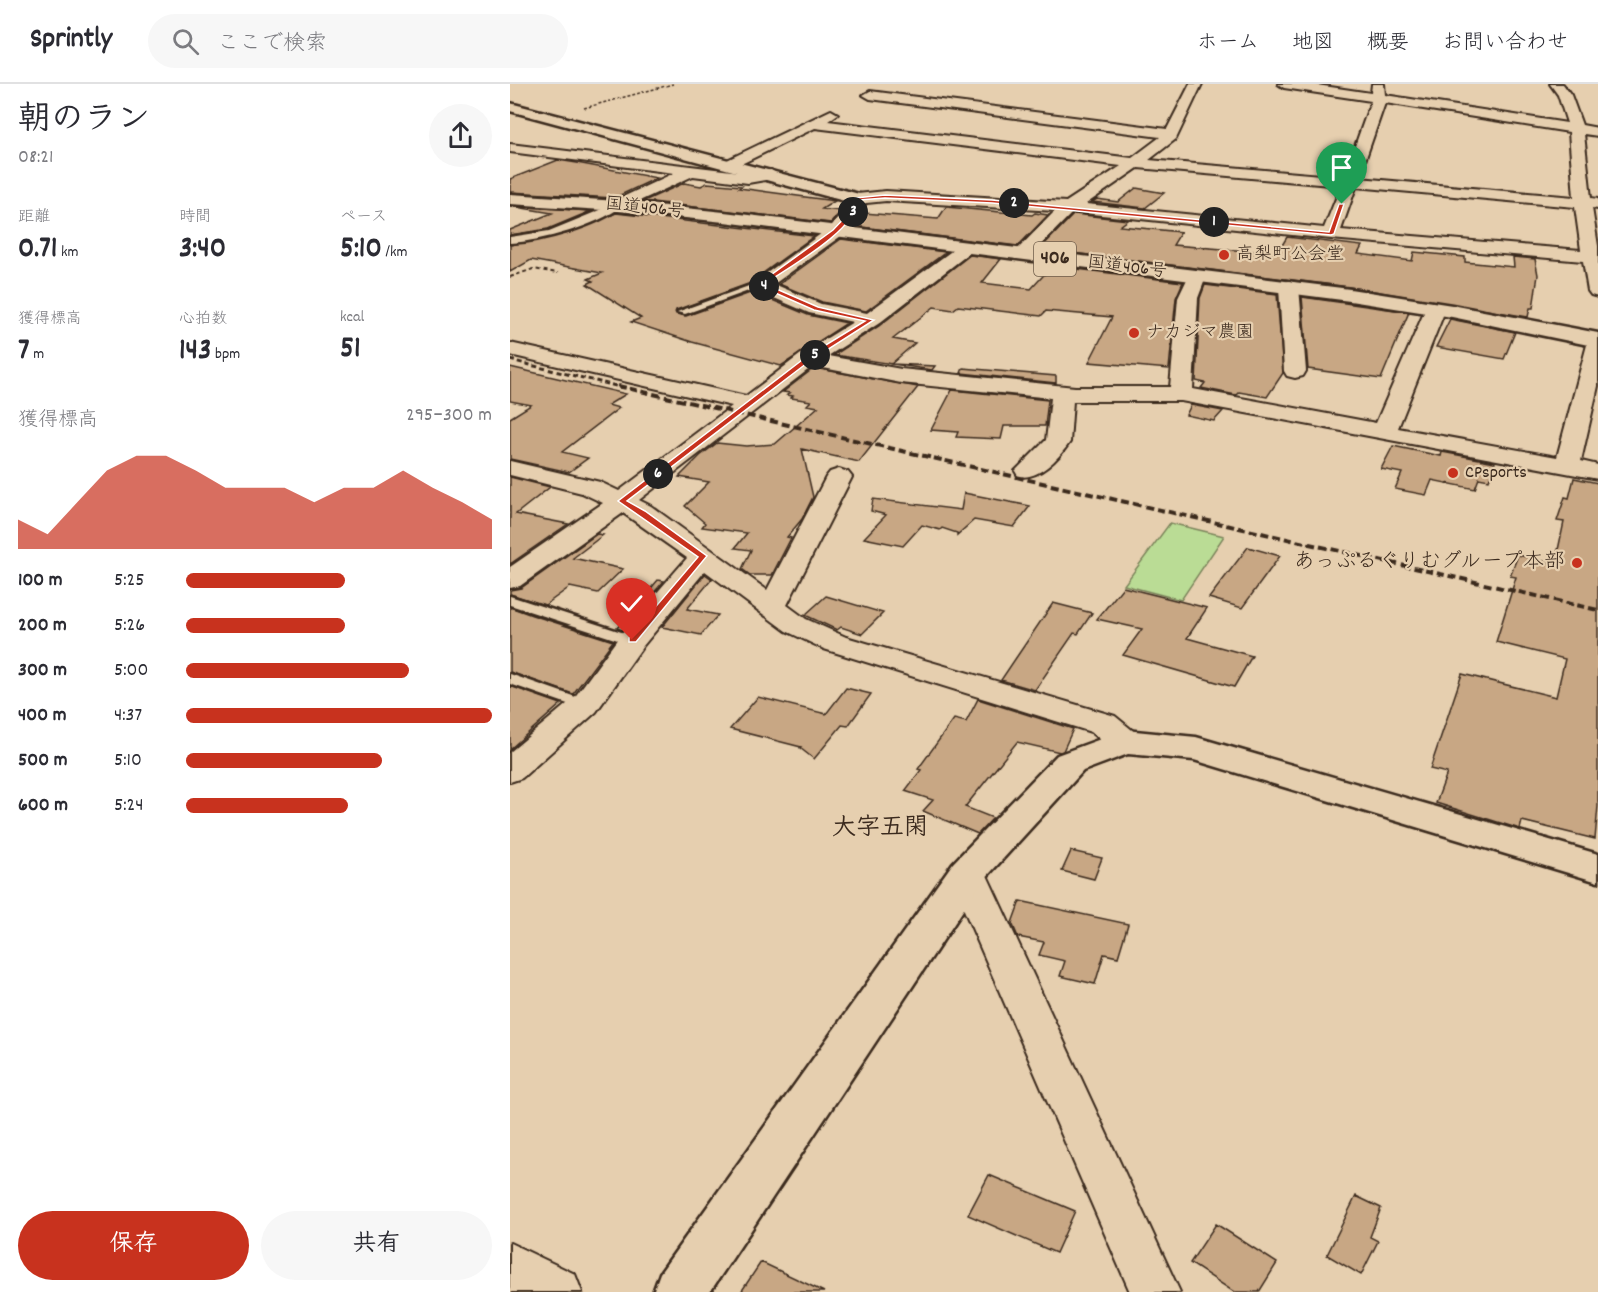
<!DOCTYPE html>
<html lang="ja">
<meta charset="utf-8">
<style>
body{margin:0;font-family:Dekko,"Klee One",sans-serif;background:#f7f7f7;color:#2b2b33;height:100vh;display:flex;flex-direction:column;font-size:22px;white-space:nowrap}
*{box-sizing:border-box;margin:0}
p{font-size:20px;color:#7c7c81}
.icon{flex:none;width:33px;height:33px;fill:none;stroke:currentColor;stroke-width:2;stroke-linecap:round;stroke-linejoin:round}
.map{position:relative;flex:1;overflow:hidden}
.drawer{display:flex;flex-direction:column;background:#fff;width:510px}
.drawer>*{flex:none}
.pin{position:absolute;display:grid;place-items:center;width:51px;height:51px;color:#fff;margin:-62px -26px;border-radius:50% 50% 50% 0;rotate:-45deg;box-shadow:0 0 6px #0007}
.pin .icon{rotate:45deg}
.km{position:absolute;width:30px;height:30px;margin:-15px;border-radius:50%;background:#222;color:#fff;font-size:16px;line-height:30px;text-align:center}
.round{display:grid;place-items:center;flex:none;width:63px;height:63px;border-radius:32px;background:#f7f7f7}
.head{display:flex;align-items:center;justify-content:space-between;height:102px;padding:0 18px}
h1{font-size:33px;font-weight:700;line-height:45px}
.stats{display:grid;grid-template-columns:repeat(3,1fr);gap:9px;height:102px;padding:6px 18px}
.stats div{display:grid;align-content:center}
.stats b{font-size:30px;font-weight:700}
.stats small{font-size:16px;font-weight:400}
.stats p{font-size:16px}
.chart{height:168px;padding:12px 18px}
.chart p{display:flex;justify-content:space-between}
.chart svg{width:100%;height:108px;margin-top:6px;fill:#c8321e;opacity:.7}
.primary-button{display:flex;gap:12px;margin-top:auto;padding:12px 18px}
.primary-button a{flex:1;height:69px;border-radius:36px;background:#c8321e;color:#fff;font-size:24px;font-weight:700;line-height:69px;text-align:center}
.primary-button a+a{background:#f7f7f7;color:#2b2b33}
ul{padding:0 18px;list-style:none;font-size:20px}
li{display:grid;grid-template-columns:96px 72px 1fr;align-items:center;height:45px}
li i{height:15px;border-radius:8px;background:#c8321e}
header{display:flex;align-items:center;gap:36px;box-sizing:border-box;height:84px;padding:0 30px;background:#fff;border-bottom:2px solid #e1e1e2}
header strong{font-size:28px}
nav{display:flex;gap:33px;margin-inline-start:auto;font-size:21px}
.search{width:420px;height:54px;background:#f7f7f7;display:flex;align-items:center;gap:15px;box-sizing:border-box;padding:0 21px;border-radius:33px;color:#7c7c81;font-size:22px}
main{display:flex;flex:1;min-height:0}
.map>svg:first-child{display:block}
</style>
<header>
<strong>Sprintly</strong>
<div class="search"><svg class="icon" aria-label="search" viewBox="0 0 24 24"><circle cx="10" cy="10" r="6"/><path d="M15 15l6 6"/></svg>ここで検索</div>
<nav><a>ホーム</a><a>地図</a><a>概要</a><a>お問い合わせ</a></nav>
</header>
<main>
<section class="drawer">
<div class="head"><div><h1>朝のラン</h1><p>08:21</p></div><a class="round"><svg class="icon" aria-label="share" viewBox="0 0 24 24"><path d="M12 15V3M7 8l5-5 5 5M5 13v7h14v-7"/></svg></a></div>
<div class="stats">
<div><p>距離</p><b>0.71<small> km</small></b></div>
<div><p>時間</p><b>3:40</b></div>
<div><p>ペース</p><b>5:10<small> /km</small></b></div>
</div>
<div class="stats">
<div><p>獲得標高</p><b>7<small> m</small></b></div>
<div><p>心拍数</p><b>143<small> bpm</small></b></div>
<div><p>kcal</p><b>51</b></div>
</div>
<div class="chart"><p><span>獲得標高</span>295–300 m</p>
<svg viewBox="0 0 160 44" preserveAspectRatio="none"><path d="M0 44V32L10 38L20 25L30 12L40 6L50 6L60 12L70 19L80 19L90 19L100 25L110 19L120 19L130 12L140 19L150 25L160 32V44z"/></svg>
</div>
<ul>
<li><b>100 m</b>5:25<i style="width:52%"></i></li>
<li><b>200 m</b>5:26<i style="width:52%"></i></li>
<li><b>300 m</b>5:00<i style="width:73%"></i></li>
<li><b>400 m</b>4:37<i style="width:100%"></i></li>
<li><b>500 m</b>5:10<i style="width:64%"></i></li>
<li><b>600 m</b>5:24<i style="width:53%"></i></li>
</ul>
<div class="primary-button"><a>保存</a><a>共有</a></div>
</section>
<div class="map">
<svg width="1088" height="1208" viewBox="0 0 1088 1208">
<rect width="100%" height="100%" fill="#e6cfaf"/>
<filter id="ink" filterUnits="userSpaceOnUse"><feTurbulence type="fractalNoise" baseFrequency=".0167" numOctaves="2"/><feDisplacementMap in="SourceGraphic" scale="12" xChannelSelector="R" yChannelSelector="G"/><feConvolveMatrix kernelMatrix="1 2 1 2 8 2 1 2 1" color-interpolation-filters="sRGB"/></filter>
<g filter="url(#ink)">
<path fill="#badc95" stroke="#7a835a" stroke-width="1.5" d="M660,439l54,13 -43,64 -57,-15z"/>
<path fill="#c8a784" stroke="#3b2a1e" stroke-width="1.5" d="M48,76l19,3 80,15 -43,20 -104,-6v-13z
M174,99l17,3 6,-3 35,3 -3,2 96,13 -13,8 19,2 -10,12 -187,-22z
M626,104l28,5 -19,15 -53,-6 5,-3 21,3z
M0,122l81,5 -43,18 -38,6v-5l42,-17z
M436,123l86,8 3,-2 13,2 -30,31 -165,-20 11,-13 74,6z
M106,129l198,23 -66,48 -72,26v4l10,2 67,-24 55,23 39,8 -66,43 -89,-24 -61,-20 10,-4 -54,-34 6,-3 -5,-2 14,-6 -71,-13 -21,12v-27l59,-12z
M564,130l54,6 -8,6 61,6 -8,13 100,8 5,-6h3l6,-10 75,9 -4,8 54,7 2,-9 51,5v5l49,5 -1,-10 22,2 3,16 -5,33h-3l-2,9 -6,-1 -172,-29 -310,-38z
M331,155l105,13 -80,59 -44,-9 -43,-18z
M460,171l31,4 -19,24 49,6 21,-23 131,16 -7,16 -7,71 -80,-7 23,-45 -66,-6 -5,5 -83,-10 -5,4 -19,-3 -41,32 22,4 -24,21 44,2 -3,4 -98,-15 45,-29z
M695,201l72,9 6,79 -16,24 -28,-5 -3,3 -35,-7 4,-5 -9,-2 4,-83z
M792,213l107,15 -28,67 -73,-10z
M940,235l65,13 -11,27 -68,-12z
M0,283l116,27 -18,11 11,3 -57,44 26,6 -19,14 -59,-13v-41l21,-13 -21,-4z
M304,284l104,19 -59,75 -57,-13 11,48 -11,22 -15,18 4,1 -19,37h-22l-8,-6 9,-19 -16,-2 12,-15 -45,-6 3,-4 -20,-17 24,-24 -30,-5 21,-21 17,-13 29,3 29,-2 43,-37 -11,-2 4,-4 -20,-3 2,-2 -6,-1 3,-2 -7,-1z
M453,284l93,8v7l-95,-10z
M442,306l96,10 -3,26h-41l-3,13 -45,-2 2,-5 -27,-2z
M681,321l32,6 -9,10 -28,-6z
M883,362l48,10 1,-4 53,10 -6,18 -10,-2 -4,11 -43,-9 -6,15 -31,-6 7,-16 -21,-4z
M0,393l40,10 -34,27 52,10 -58,40z
M1064,394l24,5v323l-3,33 -73,-18 -2,8 -84,-26 11,-30 -17,-4 32,-95 94,23 9,-38 -69,-17 20,-65 -6,-1 8,-21 37,9 9,-42 -7,-1 8,-24 4,1z
M454,409l66,13 -16,21 -40,-7 -17,15v-2l-15,-5 -2,2 -18,-5 -19,21 -39,-8 22,-23 -15,-4 2,-12 88,11z
M87,450l6,1 -30,23 50,11 -25,24 -28,-6 -25,18 -35,-11v-4l11,-2z
M738,463l32,9 -38,52 -33,-10z
M195,490l7,5 -25,30 31,6 -17,20 -39,-8z
M148,496l6,1 -42,49 -5,-2z
M613,503l84,21 -20,30 65,18 -18,31 -111,-32 19,-26 -45,-10z
M316,512l57,17 -21,21 -21,-7 -4,3 -32,-15z
M543,519l39,10 -14,21 -4,-1 -39,57 -34,-10z
M0,523l22,8 81,26 -40,53 -63,-22z
M0,602l51,18 -51,45z
M336,604l25,6 -23,32 -6,-1 -28,34 -14,-11 1,-1 -71,-18 28,-32 68,17z
M468,615l95,30 -10,22 -3,1 -43,-10 -52,65 28,11 -15,16 -55,-23 10,-11 -28,-9 16,-21 -3,-1 36,-50 12,3z
M561,767l31,7 -8,21 -32,-8z
M510,817l108,23 -10,33 -14,-3 -9,30 -35,-8 5,-15 -26,-6 5,-13 -26,-5 -6,-14z
M479,1091l86,36 -19,42 -88,-38z
M846,1112l25,12 -11,29 8,4 -17,34 -34,-20z
M706,1140l61,39 -18,29h-25l-44,-29z
M251,1178l63,30h-83z"/>
<g fill="none" stroke-linecap="round" stroke-linejoin="round">
<g stroke="#3b2a1e" stroke-width="5">
<path id="lane" d="M105,120l7,2c-25,20 -80,35 -112,37v-6l39,-6z
M247,199l8,2 -80,29 -8,-2z
M0,512l127,41 2,3 -7,4 -5,-1 -117,-38z
M0,590l80,28 3,3 -8,5 -75,-26z"/>
</g>
<g stroke="#3b2a1e" stroke-width="4">
<path id="street" d="M680,0h12l-26,55 -27,21 195,17 27,-76 -87,-13 -6,-4h32l61,9 1,-9h12l1,11 182,28 -9,-28 -8,-11h13l8,11 11,30 16,3v8l-14,-2 7,64 7,1v10l-6,-1 6,38v51l-7,-2 -3,-4 -5,-30 -252,-22 -258,-27 -46,47h-12l-3,-4 43,-44 -169,-10 -29,3 -8,-5 8,-5 29,-3 180,11 55,-36 -306,-38 -80,39h-10l-3,-3 3,-3 106,-51 7,4 -10,7 304,37 28,-21 -290,-38 -7,-4 7,-4 297,38zM875,19l184,29 5,65 -215,-19zM628,84l203,18 -17,42 -238,-24zM846,103l219,20 6,43 -240,-20z
M0,60l238,29 23,-3 8,5 -2,3 -29,5 -55,-7 -75,35 -6,-1 -2,-4 2,-4 62,-29 -164,-21z
M325,143l6,1 3,4 -3,4 -67,48 47,20 46,9 94,-69h12l3,4 -98,76 -50,32 73,13 174,18h95l8,-89 12,-25h14l2,4 -8,21 -5,91 183,34 50,-115 3,-4h14l3,4 -48,120 159,29 31,-116 3,-4 7,-2v51l-17,75 17,4v14l-417,-78h-108l-3,41c-11,16 -32,39 -52,34l-3,-5 31,-31 5,-42 -150,-15 -88,-17 -174,134 12,6 116,84 59,-113 4,-5 9,-3 9,3 4,5 -65,128 19,14 40,18 269,79 22,18 5,8 -5,8c-21,5 -30,-6 -46,-18l-267,-83 -38,-18 -81,-60 -62,75 -47,66 -74,66 -12,4v-30l64,-54 47,-64 66,-76 -64,-45 -103,73 -10,2v-21l93,-64 -21,-10 -72,-18v-14l90,21 19,9 113,-85 -222,-51v-12l236,53 55,-42 52,-32 -44,-9 -56,-24 -3,-4 79,-57z
M779,197l7,2 3,4 7,84 -3,5 -8,2 -8,-2 -3,-5 -5,-84 3,-4z
M457,775l13,4 6,10 194,419h-50l-182,-419 6,-10z
M0,1159l65,31 7,18h-72z"/>
</g>
<g stroke="#3b2a1e" stroke-width="5">
<path id="secondary" d="M0,19l353,92 3,4 -3,11 -22,26h-12l-3,-4 20,-23 2,-7 -338,-91z
M615,646l71,7 402,117v28l-404,-122 -66,-6 -45,17 -102,112 -271,409h-57l7,-19 293,-410 104,-108z"/>
</g>
<g stroke="#3b2a1e" stroke-width="5">
<path id="highway" d="M0,110l108,7 106,11 626,77 102,16 146,28v14l-146,-30 -102,-16 -626,-79 -106,-11 -108,-7z"/>
</g>
<path stroke="#3b2a1e" stroke-width="1.5" stroke-dasharray="3 2" stroke-linecap="butt" d="M74,24l89,-24"/>
<path stroke="#3b2a1e" stroke-width="2" stroke-dasharray="4 3" stroke-linecap="butt" d="M0,193l23,-8 25,4"/>
<use href="#lane" fill="#e6cfaf" fill-rule="evenodd"/>
<use href="#street" fill="#e6cfaf" fill-rule="evenodd"/>
<use href="#secondary" fill="#e6cfaf" fill-rule="evenodd"/>
<use href="#highway" fill="#e6cfaf" fill-rule="evenodd"/>
<path stroke="#3b2a1e" stroke-width="3" stroke-dasharray="5 3" stroke-linecap="butt" d="M0,276l114,28"/>
<path stroke="#3b2a1e" stroke-width="4" stroke-dasharray="8 4" stroke-linecap="butt" d="M108,302l980,224"/>
</g>
</g>
<path fill="#c8321e" stroke="#fff" stroke-width="1.5" d="M375,111l107,5 337,32 10,-28h5l-10,30 -3,1 -339,-32 -107,-5 -26,2c-5,32 -69,66 -94,84l53,23 56,13 -63,40 -184,141 18,10 62,45 -71,86h-7v-4l69,-81 -80,-56 188,-144 59,-36 -51,-11 -57,-25 76,-55 19,-20 3,-12z"/>
<g fill="#c8321e" stroke="#e6cfaf" stroke-width="2">
<circle cx="714" cy="171" r="6"/>
<circle cx="624" cy="249" r="6"/>
<circle cx="943" cy="389" r="6"/>
<circle cx="1067" cy="479" r="6"/>
</g>
<g text-anchor="middle" dominant-baseline="central" stroke-width="4.5" stroke-linejoin="round" paint-order="stroke">
<g font-size="18" fill="#3b2a1e" stroke="#e6cfaf">
<text transform="translate(135 125) rotate(6)">国道406号</text>
<text transform="translate(617 184) rotate(7)">国道406号</text>
</g>
<g font-size="18" fill="#3b2a1e" stroke="#e6cfaf" text-anchor="start">
<text x="726" y="171">高梨町公会堂</text>
<text x="636" y="249">ナカジマ農園</text>
<text x="955" y="389">CPsports</text>
</g>
<rect fill="#e6cfaf" stroke="#6e5c4a" stroke-width="1.5" x="524" y="158" width="42" height="34" rx="4.5"/>
<g font-size="20" font-weight="bold" fill="#3b2a1e">
<text x="545" y="175">406</text>
</g>
<g font-size="21" fill="#3b2a1e" stroke="#e6cfaf" text-anchor="end">
<text x="1055" y="479">あっぷるぐりむグループ本部</text>
</g>
<g font-size="24" font-weight="bold" fill="#3b2a1e" stroke="#e6cfaf">
<text x="370" y="745">大字五閑</text>
</g>
</g>
</svg>
<div class="pin" style="left:832px;top:120px;background:#1e9e55"><svg class="icon" aria-label="arrive" viewBox="0 0 24 24"><path d="M6 21V4h12l-3 4 3 4H6"/></svg></div>
<div class="pin" style="left:122px;top:556px;background:#d93025"><svg class="icon" aria-label="check" viewBox="0 0 24 24"><path d="M5 12l5 5 9-10"/></svg></div>
<b class="km" style="left:704px;top:138px">1</b>
<b class="km" style="left:504px;top:119px">2</b>
<b class="km" style="left:343px;top:128px">3</b>
<b class="km" style="left:254px;top:202px">4</b>
<b class="km" style="left:305px;top:271px">5</b>
<b class="km" style="left:148px;top:390px">6</b>
</div>
</main>
